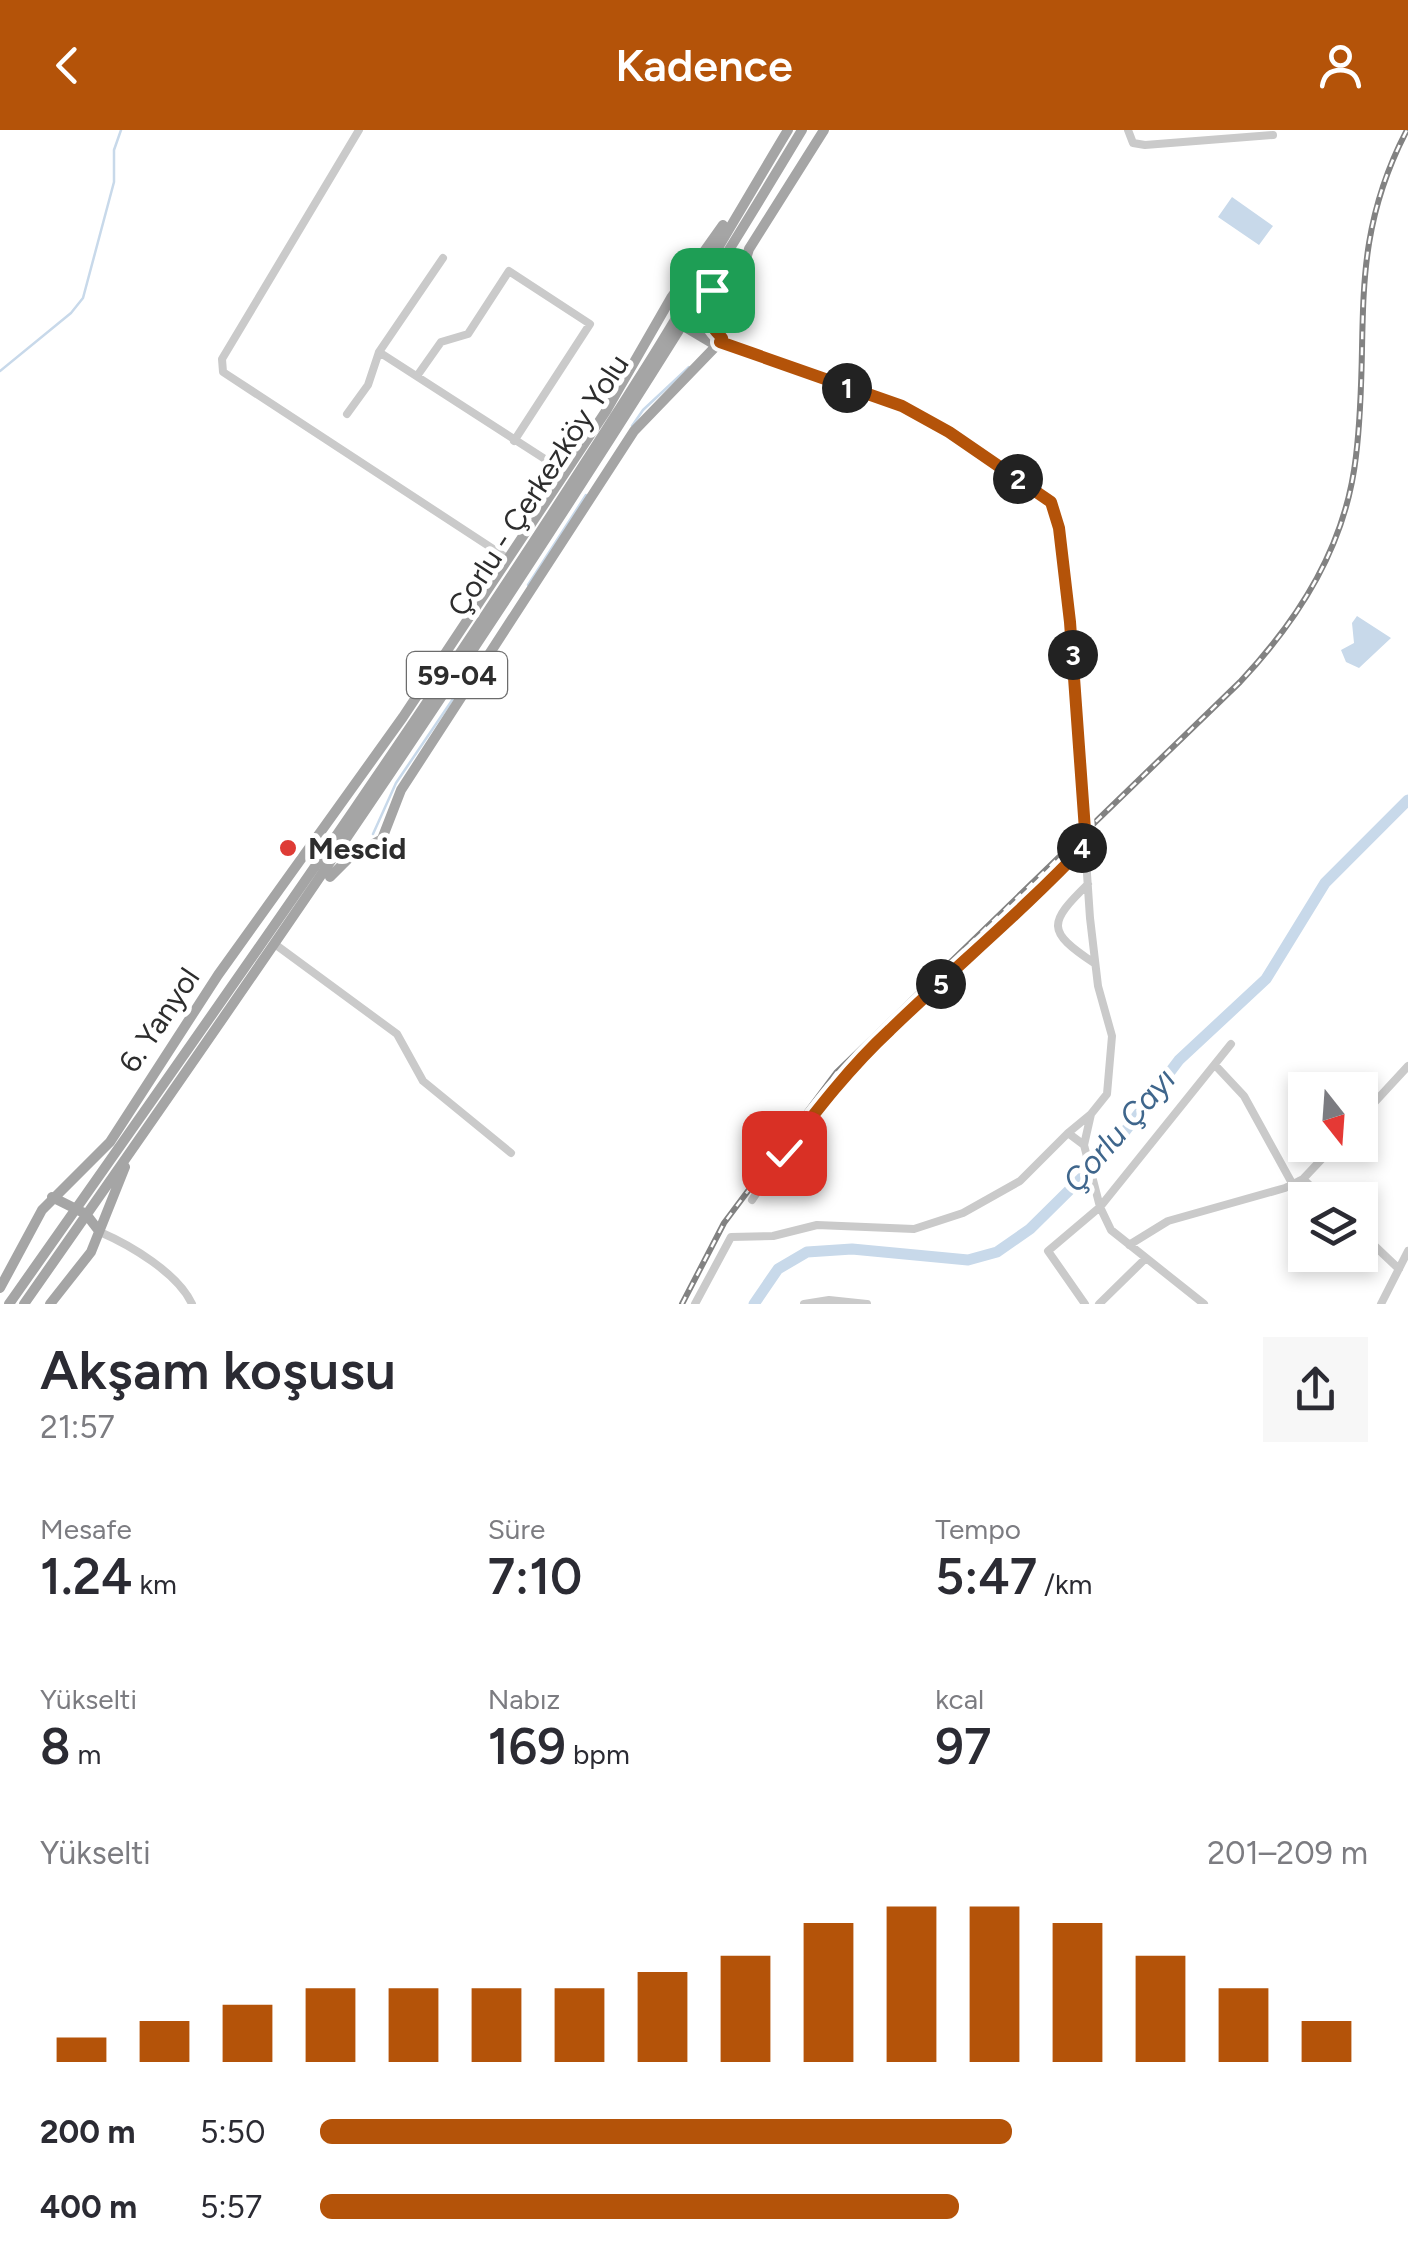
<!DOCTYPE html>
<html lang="tr">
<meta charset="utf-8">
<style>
body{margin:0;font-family:Figtree,sans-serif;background:#f7f7f7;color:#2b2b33;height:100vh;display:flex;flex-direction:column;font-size:38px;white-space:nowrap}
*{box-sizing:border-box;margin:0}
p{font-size:32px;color:#7c7c81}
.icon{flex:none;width:55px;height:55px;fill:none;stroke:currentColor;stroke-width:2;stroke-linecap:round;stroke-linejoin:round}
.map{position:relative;height:1174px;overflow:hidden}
.sheet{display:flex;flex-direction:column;background:#fff;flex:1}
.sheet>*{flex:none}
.needle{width:65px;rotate:163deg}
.fabs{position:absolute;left:1288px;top:942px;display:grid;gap:20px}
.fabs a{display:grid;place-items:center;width:90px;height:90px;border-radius:0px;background:#fff;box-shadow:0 5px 15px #0003;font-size:50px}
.pin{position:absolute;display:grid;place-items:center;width:85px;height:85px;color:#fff;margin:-42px;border-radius:20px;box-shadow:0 5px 15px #0006}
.km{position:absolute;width:50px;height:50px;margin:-25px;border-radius:50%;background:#222;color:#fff;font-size:28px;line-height:50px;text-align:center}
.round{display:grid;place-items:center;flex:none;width:105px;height:105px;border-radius:0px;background:#f7f7f7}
.head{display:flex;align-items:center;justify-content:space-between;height:170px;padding:0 40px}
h1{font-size:55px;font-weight:600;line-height:75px}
.figures{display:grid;grid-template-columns:repeat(3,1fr);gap:15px;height:170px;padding:10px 40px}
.figures div{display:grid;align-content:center}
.figures b{font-size:50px;font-weight:600}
.figures small{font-size:28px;font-weight:400}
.figures p{font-size:28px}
.chart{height:280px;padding:20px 40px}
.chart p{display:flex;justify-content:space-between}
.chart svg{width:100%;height:180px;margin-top:10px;stroke:#b45309;stroke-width:6}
ul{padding:0 40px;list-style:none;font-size:32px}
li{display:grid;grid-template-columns:160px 120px 1fr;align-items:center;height:75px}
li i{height:25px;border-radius:12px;background:#b45309}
header{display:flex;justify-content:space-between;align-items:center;height:130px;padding:0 40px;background:#b45309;color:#fff;font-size:45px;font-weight:600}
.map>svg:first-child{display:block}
</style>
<header><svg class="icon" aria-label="back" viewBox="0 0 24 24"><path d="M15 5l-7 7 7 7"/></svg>Kadence<svg class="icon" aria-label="person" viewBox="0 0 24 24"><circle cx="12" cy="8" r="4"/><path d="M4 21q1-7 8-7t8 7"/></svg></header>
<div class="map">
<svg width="1408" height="1174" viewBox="0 0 1408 1174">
<rect width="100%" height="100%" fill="#fff"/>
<path fill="#c8d9ea" d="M1232,67l41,29 -14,19 -41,-28z
M1357,486l34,22 -32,30 -13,-6 -5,-12 13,-7 -2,-20z"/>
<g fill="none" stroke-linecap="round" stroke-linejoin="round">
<path stroke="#c8d9ea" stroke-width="2.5" d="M0,241l71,-58 12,-15 31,-116v-32l7,-20
M632,296l11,-16 46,-43
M528,455l58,-90
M373,704l23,-51 84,-124"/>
<path stroke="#c8d9ea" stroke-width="11" d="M754,1174l24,-35 29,-17 45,-3 116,11 29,-8 33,-23 84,-83 65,-86 87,-81 59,-96 83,-83"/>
<path stroke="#cacaca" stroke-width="8" d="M359,0l-137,229 1,13 284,186
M1128,0l5,13 12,2 128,-10
M720,212l182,64 47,26 102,70 8,27 11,93 20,296 8,68 14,50 -5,58 -16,20 -7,31 16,62 11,23 93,74
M379,222l186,120
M417,246l24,-34 27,-8 41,-63 81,53 -76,117
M347,284l21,-29 11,-33 64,-94
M1088,754c-40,39 -42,47 6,79
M276,815l121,89 26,47 88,72
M1215,935l29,31 49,89
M1360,988l48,-52
M1084,1015l-16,-12 23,-19
M1303,1049l22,21
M752,1070c27,-40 54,-81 86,-117 76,-86 170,-156 248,-240
M100,1102c30,13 78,41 92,72
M1360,1102l39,37
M1129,1115l39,-24 117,-33 18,-9 32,-34
M695,1174l36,-67 42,-1 44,-11 97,4 49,-16 57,-32 48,-48
M804,1174l25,-4 38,4
M1085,1174l-37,-53 52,-44 131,-163
M1099,1174l47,-46
M1381,1174l27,-53"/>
<path stroke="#a5a5a5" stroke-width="10" d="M711,162l-5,26 16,20
M682,190l35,15
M680,194l37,22
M330,747l19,-19 33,-19 19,-49 233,-359 86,-89 29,-93 75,-119
M52,1067l34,17 13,17
M0,1158l42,-78 68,-68 108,-167 185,-258 203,-306 65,-113 52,-73
M9,1174c218,-310 437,-619 639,-940 48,-77 93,-156 140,-234
M24,1174c270,-385 536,-771 778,-1174
M50,1174l41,-52 34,-85"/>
<g stroke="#828282" stroke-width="6">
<path id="rail" d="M682,1174l42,-81 112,-150 404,-391c60,-64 106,-137 116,-226 15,-123 -11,-207 51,-326"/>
</g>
<use href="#rail" stroke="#fff" stroke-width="2.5" stroke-dasharray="8" stroke-linecap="butt"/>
</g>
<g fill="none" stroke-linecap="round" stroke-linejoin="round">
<g stroke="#fff" stroke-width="20">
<path id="route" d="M712,160c-11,23 -6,31 10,48l-2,4 182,64 47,26 102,70 8,26 11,94 16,222c-62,66 -131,123 -196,186 -40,37 -73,80 -106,123"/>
</g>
<use href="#route" stroke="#b45309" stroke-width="12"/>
</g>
<circle fill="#de3b35" stroke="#fff" stroke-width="4" cx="288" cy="718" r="10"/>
<g text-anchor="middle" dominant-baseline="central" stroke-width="10" stroke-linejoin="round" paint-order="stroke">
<rect fill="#fff" stroke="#6c6c6c" stroke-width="2.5" x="407" y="522" width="100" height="46" rx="8"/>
<g font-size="28" font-weight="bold" fill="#2d2d2d">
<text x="457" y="545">59-04</text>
</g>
<g font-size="30" fill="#2d2d2d" stroke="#fff">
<text transform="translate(538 355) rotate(-57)">Çorlu - Çerkezköy Yolu</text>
<text transform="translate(159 890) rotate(-56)">6. Yanyol</text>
</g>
<g font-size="30" font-weight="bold" fill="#2d2d2d" stroke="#fff" text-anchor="start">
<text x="308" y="718">Mescid</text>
</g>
<g font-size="32" font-style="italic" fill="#3f668c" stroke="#fff">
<text transform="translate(1119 1000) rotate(-49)">Çorlu Çayı</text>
</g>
</g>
</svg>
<div class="fabs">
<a><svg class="needle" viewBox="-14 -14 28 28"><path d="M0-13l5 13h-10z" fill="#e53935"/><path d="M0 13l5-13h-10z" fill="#7c7c81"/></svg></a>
<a><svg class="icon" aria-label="layers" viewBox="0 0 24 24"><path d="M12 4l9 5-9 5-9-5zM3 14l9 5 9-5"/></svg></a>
</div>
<div class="pin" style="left:712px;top:160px;background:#1e9e55"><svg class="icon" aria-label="arrive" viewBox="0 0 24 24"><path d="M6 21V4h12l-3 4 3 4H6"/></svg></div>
<div class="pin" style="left:784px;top:1023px;background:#d93025"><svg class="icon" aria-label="check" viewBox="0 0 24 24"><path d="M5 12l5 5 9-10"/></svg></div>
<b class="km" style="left:847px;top:258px">1</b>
<b class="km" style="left:1018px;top:349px">2</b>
<b class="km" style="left:1073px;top:525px">3</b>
<b class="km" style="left:1082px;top:718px">4</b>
<b class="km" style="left:941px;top:854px">5</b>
</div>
<section class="sheet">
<div class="head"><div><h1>Akşam koşusu</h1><p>21:57</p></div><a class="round"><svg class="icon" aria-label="share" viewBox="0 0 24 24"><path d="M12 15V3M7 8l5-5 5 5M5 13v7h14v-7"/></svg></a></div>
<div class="figures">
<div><p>Mesafe</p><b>1.24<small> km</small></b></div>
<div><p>Süre</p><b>7:10</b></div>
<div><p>Tempo</p><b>5:47<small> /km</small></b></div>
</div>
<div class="figures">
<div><p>Yükselti</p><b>8<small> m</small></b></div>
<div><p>Nabız</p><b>169<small> bpm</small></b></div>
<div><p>kcal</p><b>97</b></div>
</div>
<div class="chart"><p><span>Yükselti</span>201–209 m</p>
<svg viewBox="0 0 160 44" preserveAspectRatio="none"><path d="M5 44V38M15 44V34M25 44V30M35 44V26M45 44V26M55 44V26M65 44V26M75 44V22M85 44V18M95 44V10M105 44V6M115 44V6M125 44V10M135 44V18M145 44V26M155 44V34"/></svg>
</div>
<ul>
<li><b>200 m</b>5:50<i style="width:66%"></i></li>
<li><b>400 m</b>5:57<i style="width:61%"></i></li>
</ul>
</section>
